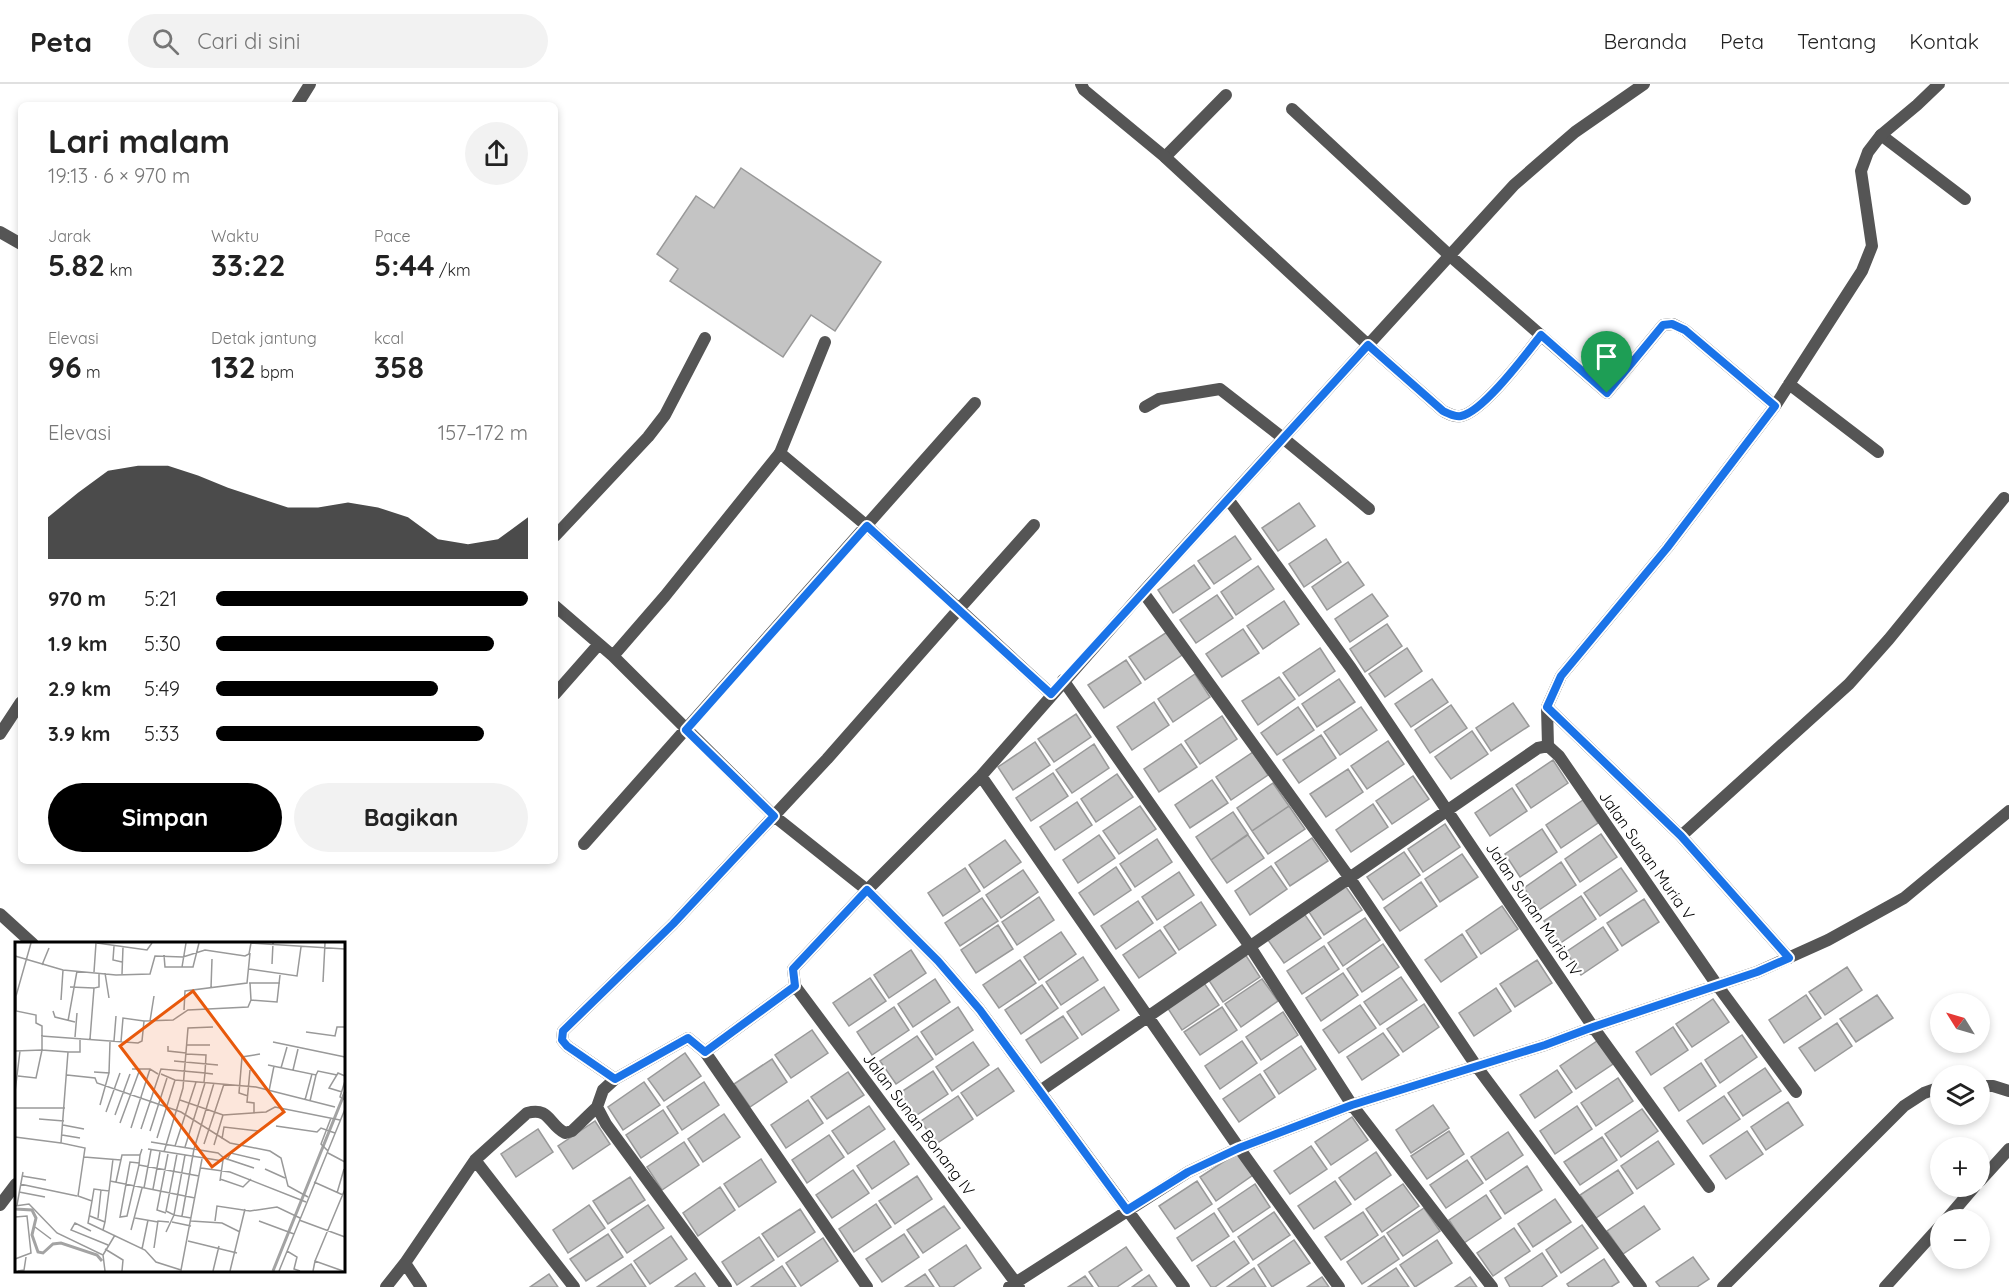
<!DOCTYPE html>
<html lang="id">
<meta charset="utf-8">
<style>
body{margin:0;font-family:Quicksand,sans-serif;background:#f2f2f2;color:#222;height:100vh;display:flex;flex-direction:column;font-size:22px;white-space:nowrap}
*{box-sizing:border-box;margin:0}
p{font-size:20px;color:#767676}
.icon{flex:none;width:33px;height:33px;fill:none;stroke:currentColor;stroke-width:2;stroke-linecap:round;stroke-linejoin:round}
.map{position:relative;flex:1;overflow:hidden}
.details{position:absolute;left:18px;top:18px;width:540px;height:762px;display:flex;flex-direction:column;background:#fff;border-radius:9px;box-shadow:0 3px 9px #0003}
.details>*{flex:none}
.needle{width:39px;rotate:307deg}
.buttons{position:absolute;left:1930px;top:909px;display:grid;gap:12px}
.buttons a{display:grid;place-items:center;width:60px;height:60px;border-radius:50%;background:#fff;box-shadow:0 3px 9px #0003;font-size:30px}
.pin{position:absolute;display:grid;place-items:center;width:51px;height:51px;color:#fff;margin:-62px -26px;border-radius:50% 50% 50% 0;rotate:-45deg;box-shadow:0 0 6px #0007}
.pin .icon{rotate:45deg}
.round{display:grid;place-items:center;flex:none;width:63px;height:63px;border-radius:32px;background:#f2f2f2}
.headline{display:flex;align-items:center;justify-content:space-between;height:102px;padding:0 30px}
h1{font-size:33px;font-weight:700;line-height:45px}
.figures{display:grid;grid-template-columns:repeat(3,1fr);gap:9px;height:102px;padding:6px 30px}
.figures div{display:grid;align-content:center}
.figures b{font-size:30px;font-weight:700}
.figures small{font-size:16px;font-weight:400}
.figures p{font-size:16px}
.chart{height:168px;padding:12px 30px}
.chart p{display:flex;justify-content:space-between}
.chart svg{width:100%;height:108px;margin-top:6px;fill:#000;opacity:.7}
.primary-button{display:flex;gap:12px;margin-top:auto;padding:12px 30px}
.primary-button a{flex:1;height:69px;border-radius:36px;background:#000;color:#fff;font-size:24px;font-weight:700;line-height:69px;text-align:center}
.primary-button a+a{background:#f2f2f2;color:#222}
ul{padding:0 30px;list-style:none;font-size:20px}
li{display:grid;grid-template-columns:96px 72px 1fr;align-items:center;height:45px}
li i{height:15px;border-radius:8px;background:#000}
header{display:flex;align-items:center;gap:36px;box-sizing:border-box;height:84px;padding:0 30px;background:#fff;border-bottom:2px solid #e0e0e0}
header strong{font-size:28px}
nav{display:flex;gap:33px;margin-inline-start:auto;font-size:21px}
.search{width:420px;height:54px;background:#f2f2f2;display:flex;align-items:center;gap:15px;box-sizing:border-box;padding:0 21px;border-radius:33px;color:#767676;font-size:22px}
.map>svg:first-child{display:block}
</style>
<header>
<strong>Peta</strong>
<div class="search"><svg class="icon" aria-label="search" viewBox="0 0 24 24"><circle cx="10" cy="10" r="6"/><path d="M15 15l6 6"/></svg>Cari di sini</div>
<nav><a>Beranda</a><a>Peta</a><a>Tentang</a><a>Kontak</a></nav>
</header>
<div class="map">
<svg width="2009" height="1203" viewBox="0 0 2009 1203">
<rect width="100%" height="100%" fill="#fff"/>
<path fill="#c4c4c4" stroke="#999" stroke-width="1.5" d="M741,84l140,94 -46,69 -24,-16 -28,42 -113,-76 8,-12 -21,-15 39,-58 18,12z
M1299,419l16,23 -37,25 -16,-23z
M1235,452l16,23 -37,25 -16,-23z
M1326,455l15,23 -37,25 -15,-23z
M1348,478l16,23 -37,25 -15,-23z
M1194,481l16,23 -37,25 -15,-23z
M1258,482l16,23 -38,26 -15,-23z
M1372,510l16,22 -38,26 -15,-23z
M1217,511l16,23 -37,25 -16,-23z
M1284,517l15,23 -36,25 -16,-23z
M1387,540l15,22 -37,26 -15,-23z
M1243,545l16,24 -37,24 -16,-23z
M1167,548l15,23 -37,25 -16,-23z
M1320,564l15,23 -36,25 -16,-23z
M1407,564l15,23 -37,26 -16,-23z
M1126,576l15,23 -37,25 -16,-23z
M1195,590l15,23 -37,25 -15,-23z
M1279,593l16,22 -37,26 -16,-24z
M1339,595l16,23 -38,25 -15,-23z
M1432,595l16,23 -37,25 -16,-23z
M1154,618l15,23 -37,25 -15,-23z
M1513,619l16,23 -38,25 -15,-23z
M1451,621l16,23 -37,25 -15,-23z
M1298,623l16,23 -37,25 -16,-22z
M1361,623l16,23 -37,25 -16,-23z
M1076,630l15,23 -37,25 -16,-23z
M1222,632l15,23 -37,25 -15,-23z
M1472,647l16,23 -37,25 -16,-22z
M1321,651l15,23 -37,25 -16,-23z
M1388,657l16,23 -37,25 -16,-23z
M1035,658l15,23 -37,25 -15,-23z
M1094,660l15,24 -37,25 -16,-23z
M1181,660l16,23 -38,25 -15,-23z
M1253,668l15,23 -37,25 -15,-23z
M1553,676l15,23 -37,25 -15,-23z
M1348,685l15,23 -37,25 -16,-23z
M1053,689l15,23 -37,25 -15,-23z
M1117,690l16,23 -37,25 -15,-23z
M1413,692l16,23 -37,25 -16,-23z
M1212,696l16,23 -38,25 -15,-23z
M1273,699l16,23 -37,25 -15,-23z
M1512,704l15,23 -37,25 -15,-23z
M1583,716l15,23 -37,25 -15,-23z
M1077,718l15,23 -37,25 -15,-23z
M1373,720l15,23 -37,25 -15,-22z
M1140,722l16,23 -37,25 -16,-23z
M1289,722l16,23 -37,25 -16,-23z
M1233,728l15,22 -37,26 -15,-23z
M1445,740l15,23 -37,25 -15,-23z
M1542,745l15,23 -37,25 -15,-23z
M1601,750l16,23 -37,25 -15,-23z
M1099,751l16,23 -37,25 -15,-23z
M1248,751l16,23 -37,25 -16,-23z
M1312,754l16,23 -38,25 -15,-23z
M1157,755l15,23 -37,25 -15,-23z
M1005,756l16,22 -37,26 -15,-23z
M1404,768l16,23 -37,25 -16,-23z
M1462,770l16,23 -38,25 -15,-23z
M1561,778l15,23 -37,25 -15,-22z
M1271,782l16,23 -37,26 -15,-24z
M1116,783l15,23 -37,25 -15,-22z
M965,784l15,23 -37,25 -15,-23z
M1621,784l16,23 -37,25 -16,-23z
M1023,786l15,22 -37,26 -15,-23z
M1179,788l15,23 -37,25 -15,-23z
M1421,798l16,24 -37,25 -16,-23z
M1346,803l16,23 -38,25 -15,-23z
M1581,812l15,23 -37,25 -15,-23z
M1039,813l15,23 -37,25 -15,-23z
M982,814l16,23 -38,25 -15,-23z
M1644,815l15,23 -37,24 -15,-23z
M1138,817l15,22 -37,26 -15,-23z
M1201,818l15,23 -37,25 -15,-23z
M1502,822l16,23 -37,25 -15,-23z
M1305,831l16,23 -37,25 -16,-23z
M1365,834l15,22 -37,26 -15,-23z
M998,841l15,24 -37,24 -15,-23z
M1603,843l15,23 -37,25 -15,-23z
M1160,846l16,23 -37,25 -16,-23z
M1061,848l15,22 -37,26 -15,-23z
M1462,850l15,23 -36,25 -16,-22z
M1383,860l16,23 -37,25 -15,-23z
M1324,862l15,23 -37,25 -15,-23z
M911,866l15,23 -37,25 -15,-23z
M1245,870l15,23 -37,25 -15,-23z
M1083,873l15,23 -37,25 -15,-23z
M1020,876l16,23 -37,25 -16,-23z
M1537,876l15,23 -37,24 -15,-23z
M1847,883l15,23 -37,25 -16,-23z
M1343,889l15,22 -37,26 -15,-23z
M1401,893l16,23 -37,25 -16,-23z
M870,894l16,23 -37,25 -16,-23z
M935,895l15,23 -37,25 -15,-23z
M1262,895l16,22 -37,26 -16,-23z
M1204,899l15,22 -37,25 -15,-23z
M1042,901l16,23 -37,26 -16,-24z
M1104,903l15,23 -37,25 -15,-23z
M1496,904l15,23 -37,25 -15,-23z
M1806,911l15,23 -37,25 -15,-23z
M1877,911l16,23 -37,24 -16,-23z
M1713,915l16,23 -37,25 -16,-23z
M1424,920l15,23 -36,25 -16,-23z
M1360,921l16,23 -37,25 -16,-23z
M894,923l15,23 -37,25 -15,-23z
M958,923l15,23 -37,25 -15,-23z
M1222,923l15,23 -37,25 -16,-23z
M1283,928l15,23 -37,25 -15,-23z
M1063,932l15,22 -37,25 -15,-23z
M1837,939l15,23 -37,25 -16,-23z
M1673,943l15,23 -37,25 -15,-23z
M812,946l16,23 -37,25 -16,-23z
M1383,949l16,22 -37,25 -15,-23z
M1742,951l15,22 -37,26 -15,-23z
M917,952l16,23 -37,25 -16,-23z
M1242,957l15,22 -37,26 -15,-23z
M1597,957l16,23 -37,25 -16,-23z
M973,958l16,23 -37,26 -16,-24z
M1301,962l15,23 -37,25 -15,-23z
M685,969l16,23 -37,25 -16,-22z
M772,975l15,23 -37,25 -16,-23z
M1701,979l15,23 -37,25 -15,-23z
M998,984l16,23 -37,25 -16,-23z
M1765,984l16,23 -38,25 -15,-23z
M1557,986l15,22 -37,26 -15,-23z
M933,987l15,23 -37,25 -16,-23z
M848,988l16,23 -37,24 -16,-22z
M1260,990l15,23 -36,25 -16,-23z
M1618,994l15,23 -37,25 -15,-23z
M644,998l16,23 -37,25 -15,-23z
M704,998l15,23 -37,25 -15,-23z
M958,1012l15,23 -37,25 -15,-23z
M1724,1012l16,23 -37,25 -16,-23z
M808,1016l15,23 -37,25 -15,-23z
M1788,1018l15,23 -37,25 -15,-23z
M1433,1021l16,23 -38,25 -15,-23z
M869,1022l16,23 -37,25 -16,-23z
M1577,1022l15,23 -37,25 -15,-23z
M1642,1025l16,22 -37,26 -16,-23z
M663,1026l15,23 -37,25 -15,-23z
M724,1030l16,23 -37,25 -15,-23z
M1352,1033l16,23 -37,25 -16,-23z
M595,1037l15,23 -37,25 -15,-23z
M538,1045l15,23 -37,25 -15,-23z
M1449,1047l15,23 -37,25 -16,-23z
M1747,1047l16,23 -37,25 -16,-23z
M1508,1048l15,23 -37,25 -15,-23z
M829,1051l15,22 -37,26 -15,-23z
M1602,1053l15,23 -37,25 -16,-23z
M894,1057l15,23 -37,25 -15,-23z
M1658,1057l16,23 -37,25 -16,-23z
M684,1058l15,23 -37,25 -15,-23z
M1311,1062l16,23 -37,25 -16,-23z
M1376,1068l15,23 -36,25 -16,-22z
M1237,1069l16,22 -37,26 -16,-24z
M761,1075l15,23 -37,25 -15,-23z
M1467,1076l16,23 -37,25 -16,-23z
M1527,1082l15,24 -37,24 -15,-23z
M853,1086l16,23 -37,25 -16,-23z
M1618,1086l15,23 -37,25 -16,-23z
M917,1092l15,23 -37,25 -16,-23z
M630,1093l15,23 -37,24 -15,-23z
M1197,1097l15,23 -37,25 -16,-23z
M1335,1097l16,23 -37,25 -16,-23z
M1255,1100l15,23 -37,25 -15,-23z
M1403,1100l16,22 -37,26 -16,-23z
M720,1103l15,23 -37,26 -15,-23z
M1486,1111l15,23 -37,25 -15,-23z
M1555,1115l16,23 -38,25 -15,-23z
M876,1120l15,23 -37,25 -15,-23z
M589,1121l16,23 -37,25 -15,-23z
M648,1121l16,23 -37,25 -16,-23z
M944,1122l16,22 -37,25 -16,-23z
M1644,1122l16,23 -37,25 -16,-23z
M1424,1124l16,23 -37,25 -16,-23z
M800,1125l15,23 -37,25 -16,-23z
M1274,1128l16,23 -37,25 -15,-23z
M1363,1128l15,23 -37,25 -16,-23z
M1214,1129l15,23 -37,25 -15,-23z
M1582,1141l16,23 -37,25 -15,-23z
M1514,1144l16,23 -37,25 -16,-23z
M608,1150l15,23 -37,24 -16,-22z
M904,1150l15,23 -37,25 -16,-23z
M671,1152l16,23 -37,25 -16,-23z
M1384,1152l15,23 -37,25 -15,-22z
M759,1153l15,23 -37,25 -15,-23z
M823,1154l15,23 -37,25 -15,-23z
M1294,1156l16,23 -38,24 -14,-22z
M1437,1156l15,23 -37,24 -15,-22z
M1234,1157l15,22 -34,24h-4l-14,-21z
M966,1161l15,23 -28,19h-13l-11,-17z
M1126,1163l16,23 -25,17h-18l-10,-15z
M1542,1169l15,23 -16,11h-31l-5,-9z
M1693,1173l16,22 -12,8h-37l-4,-5z
M1604,1175l15,23 -8,5h-42l-2,-3z
M631,1180l15,23h-49z
M782,1182l14,21h-45z
M1254,1184l12,19h-39z
M1396,1184l13,19h-41z
M695,1189l10,14h-30z
M549,1190l9,13h-28z
M925,1190l9,13h-29z
M1149,1191l8,12h-25z
M1085,1192l8,11h-25z
M1322,1193l7,10h-22z
M1470,1193l7,10h-22z"/>
<g fill="none" stroke-linecap="round" stroke-linejoin="round">
<path stroke="#555" stroke-width="12" d="M1881,51l84,64
M1165,73l61,-62
M1145,323l14,-8 61,-10 63,49 86,71
M780,369l45,-111"/>
<path stroke="#555" stroke-width="12" d="M1081,0l3,6 81,67 203,188 75,66c6,3 11,6 18,5 22,-4 65,-62 80,-81
M297,21l13,-21
M1292,25l157,146 158,138 56,-68 10,-1 12,6 90,76
M0,148l21,12
M1789,300l89,68
M1228,415l123,169 242,359 116,160
M555,452l93,-99 17,-22 40,-77
M1143,508l206,285 128,190 164,220
M555,522l58,50 161,160 93,74 71,71 42,49 204,277
M613,572l52,-60 115,-143 87,73 92,83 75,-84
M1063,596l186,265 103,160 140,182
M555,610l44,-50
M1547,623l134,129
M0,650l21,-32
M1548,662l-1,-39 14,-31 106,-128 108,-142 87,-135 10,-25 -11,-75 7,-19 13,-17 36,-30 22,-21
M1548,662l11,10 158,229 79,107
M981,692l258,372 100,139
M584,760l391,-441
M0,830l33,30
M1789,874l-108,-122 168,-152 40,-45 115,-141
M795,902l224,301
M705,968l90,-66 -2,-17 74,-79 114,-114 162,-184 371,-407 61,-53 69,-48
M615,995l73,-41 17,14 162,235
M1980,1002h13l16,5
M1040,1007l498,-343 10,-2
M475,1076l99,127
M1980,1097l29,-32
M0,1121l16,-21
M1946,1136l29,-34
M405,1179l16,24
M386,1203l19,-24 70,-103 52,-47c23,-6 21,11 38,20l7,-2 25,-24
M726,1203l-120,-163 -9,-17 6,-17 12,-11 -48,-33 -5,-6 1,-9 110,-107 154,-165 132,-150 92,85
M1009,1203l179,-115 51,-24 113,-43 193,-60 48,-18 164,-55 71,-32 76,-42 105,-87
M1723,1203l181,-181 20,-13 17,-6
M1885,1203l56,-62"/>
</g>
<g fill="none" stroke-linecap="round" stroke-linejoin="round">
<g stroke="#fff" stroke-width="12">
<path id="route" d="M1672,240l13,6 90,76 -108,142 -106,128 -14,31 134,129 108,122 -32,14 -164,55 -48,18 -193,60 -113,43 -51,24 -61,38 -147,-200 -42,-49 -71,-71 -74,79 2,17 -90,66 -17,-14 -73,41 -48,-33 -5,-6 1,-9 110,-107 101,-108 -88,-86 181,-204 184,168 317,-349 75,66c6,3 12,6 18,5 22,-4 65,-62 80,-81l66,58 56,-68z"/>
</g>
<use href="#route" stroke="#1a73e8" stroke-width="8"/>
</g>
<g text-anchor="middle" dominant-baseline="central" stroke-width="4.5" stroke-linejoin="round" paint-order="stroke">
<g font-size="16" fill="#000" stroke="#fff">
<text transform="translate(1647 771) rotate(55)">Jalan Sunan Muria V</text>
<text transform="translate(1534 825) rotate(56)">Jalan Sunan Muria IV</text>
<text transform="translate(919 1040) rotate(53)">Jalan Sunan Bonang IV</text>
</g>
</g>
<g transform="translate(15 858)">
<rect width="330" height="330" fill="#fff"/>
<path fill="none" stroke="#a3a3a3" stroke-width="3" d="M0,267l17,1 4,8 -4,17 6,17 5,1 10,-9 8,-1 36,12 5,6M258,329l72,-179"/>
<path fill="none" stroke="#999" stroke-width="1.5" d="M16,1l-15,53v15l20,4v8l6,3v24l26,2 -7,91 24,5 -7,48 14,5 -4,22 57,27 11,12 25,8 21,-111M82,1l50,7 5,-7M236,1l94,6M99,4l-1,14 9,2M149,13l1,12h28l6,-24M0,14l48,14 53,5 34,-1 5,-18 28,1 22,-7 40,6 4,-2 2,-11M257,22l1,-21M27,23l7,-17M167,25l4,-24M234,27l48,7 4,-29M79,30l2,-29M90,31l4,25M107,32l1,-27M308,40l2,-39M234,41h31M235,41l1,17 26,2 3,-27M55,45l24,1M196,46l1,-29M46,58l2,-30M169,68l1,-19 62,-8 3,-30M38,69l2,6 20,5M53,79l9,-50M135,79l4,-25M291,90l29,4 2,-9h8M26,94l97,7 4,-2 2,-20 29,-1 15,-10 60,-3 3,-7M60,95l2,-24M75,97l4,-51 5,-1v-14M99,99l2,-25M106,100l2,-24 21,3M258,100l72,15M172,103h23M153,104v5l18,2M0,109l27,-1 -6,28 -18,-2M53,110h12v-14M171,112l20,1 -1,18 8,1M159,119l44,4M253,123l48,10 2,-4 19,4M266,126l6,-21M117,127h18l8,5M235,128l-3,32 7,1v10M278,128l5,-21M79,130l15,1 -9,32M94,131l1,-31M146,132l14,6 81,7 79,20M52,133l28,3 2,5 84,29 49,31 40,8 11,7 7,28 20,11M330,139l-5,16 5,3M254,149l5,-25M0,150l5,-41M327,150l-13,-4 9,-15 7,3M233,154l-9,-3 3,-36 18,-3M165,158l43,15 43,-3 9,-5 65,13M290,158l7,-26M295,159l6,-26M0,166h50M91,170l14,-39M100,173l15,-41M24,177l25,2M105,181l20,-54M48,183l21,4M261,184l41,6 4,-4 14,5M116,186l19,-59M126,187l20,-60 44,4 -1,9M135,189l17,-53M47,193l18,3M0,195l46,6M142,196l18,-58M207,197l2,-12 35,4M136,200l67,11 6,5 30,10M189,202l20,-60M199,203l9,-30M160,204l21,-64M170,205l20,-64M133,207l75,12M313,209l-7,-7 10,-26M149,210l19,-64 5,-60 25,-1M313,211l17,9M162,212l-11,57 8,4 11,-60M69,215l37,3M212,218l4,-7 29,7M124,221l-9,-1 -10,55 7,-1 12,-51 1,-10 2,-6M124,223l60,11M186,226l29,4 76,30M250,227l20,9M7,234l24,4M205,237l23,8 8,-8M95,239l85,17M205,239l3,-21M101,240l6,-27h18M299,240l29,13M5,242l57,12M129,246l7,-38M138,247l7,-37M4,250l26,5M322,251l7,-24M77,259l2,-12 7,1M2,263l6,-33M0,264l14,-2 28,29 46,22 2,16M151,271l-9,-3 11,-56M75,274l15,6 -2,8M167,274l12,-67 20,-66M0,275l12,-1 4,37 -16,6M83,276l3,-28 8,1 4,-32M120,276l23,4M284,278l46,17M176,279l31,2 18,9M200,279l2,-15 33,5 27,-4 23,11M244,279l35,13M90,280l4,-31M157,280l19,4M20,285l16,12M116,288l11,-42M76,289l-16,-8 -4,7 37,15M151,290l8,-17 17,3M173,299l49,12M139,306l4,-27 11,1M90,307l18,11 -1,11M127,307l6,-29M272,309l10,6 -3,12 6,2M88,313l12,-20M300,319l30,-72M3,329l6,-1 2,-13M198,329l6,-25M215,329l15,-62M264,329l66,-162M298,329l2,-10 28,10"/>
<path fill="#e8590c" fill-opacity="0.15" stroke="#e8590c" stroke-width="3" d="M178,49l91,121 -72,55 -92,-121z"/>
<rect width="330" height="330" fill="none" stroke="#000" stroke-width="3"/>
</g>
</svg>
<div class="buttons">
<a><svg class="needle" viewBox="-14 -14 28 28"><path d="M0-13l5 13h-10z" fill="#e53935"/><path d="M0 13l5-13h-10z" fill="#767676"/></svg></a>
<a><svg class="icon" aria-label="layers" viewBox="0 0 24 24"><path d="M12 4l9 5-9 5-9-5zM3 14l9 5 9-5"/></svg></a>
<a>+</a>
<a>−</a>
</div>
<div class="pin" style="left:1607px;top:309px;background:#1e9e55"><svg class="icon" aria-label="arrive" viewBox="0 0 24 24"><path d="M6 21V4h12l-3 4 3 4H6"/></svg></div>
<section class="details">
<div class="headline"><div><h1>Lari malam</h1><p>19:13 · 6 × 970 m</p></div><a class="round"><svg class="icon" aria-label="share" viewBox="0 0 24 24"><path d="M12 15V3M7 8l5-5 5 5M5 13v7h14v-7"/></svg></a></div>
<div class="figures">
<div><p>Jarak</p><b>5.82<small> km</small></b></div>
<div><p>Waktu</p><b>33:22</b></div>
<div><p>Pace</p><b>5:44<small> /km</small></b></div>
</div>
<div class="figures">
<div><p>Elevasi</p><b>96<small> m</small></b></div>
<div><p>Detak jantung</p><b>132<small> bpm</small></b></div>
<div><p>kcal</p><b>358</b></div>
</div>
<div class="chart"><p><span>Elevasi</span>157–172 m</p>
<svg viewBox="0 0 160 44" preserveAspectRatio="none"><path d="M0 44V27L10 17L20 8L30 6L40 6L50 10L60 15L70 19L80 23L90 23L100 21L110 23L120 27L130 36L140 38L150 36L160 27V44z"/></svg>
</div>
<ul>
<li><b>970 m</b>5:21<i style="width:100%"></i></li>
<li><b>1.9 km</b>5:30<i style="width:89%"></i></li>
<li><b>2.9 km</b>5:49<i style="width:71%"></i></li>
<li><b>3.9 km</b>5:33<i style="width:86%"></i></li>
</ul>
<div class="primary-button"><a>Simpan</a><a>Bagikan</a></div>
</section>
</div>
